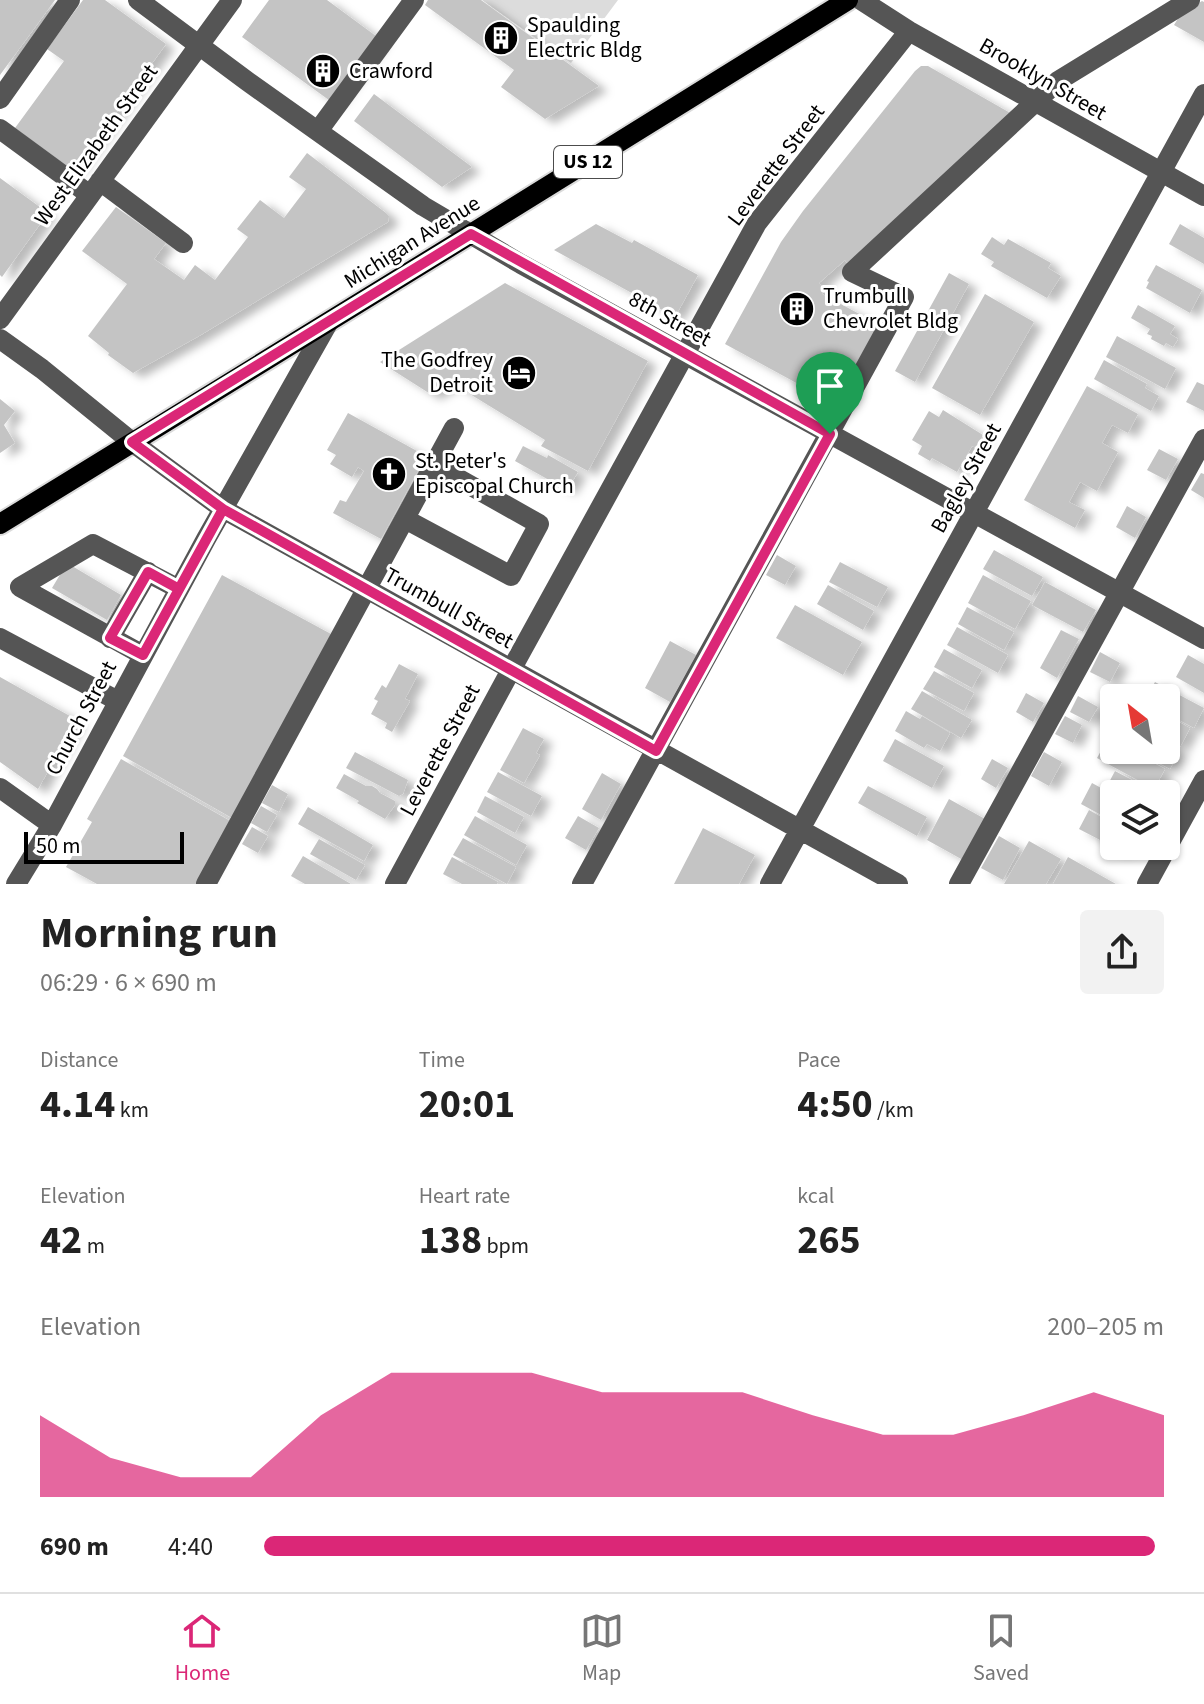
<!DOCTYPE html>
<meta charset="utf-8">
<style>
body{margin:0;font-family:"Source Sans 3",sans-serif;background:#f2f2f2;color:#222;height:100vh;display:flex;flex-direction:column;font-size:30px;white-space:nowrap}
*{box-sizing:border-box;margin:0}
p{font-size:26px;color:#767676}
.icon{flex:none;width:44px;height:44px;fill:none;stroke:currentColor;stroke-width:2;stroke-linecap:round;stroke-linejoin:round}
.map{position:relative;height:884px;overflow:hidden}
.drawer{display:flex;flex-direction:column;background:#fff;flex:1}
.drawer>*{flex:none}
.needle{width:52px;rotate:329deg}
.controls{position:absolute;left:1100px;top:684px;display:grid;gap:16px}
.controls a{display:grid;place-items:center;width:80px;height:80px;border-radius:8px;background:#fff;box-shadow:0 2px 6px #0004;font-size:40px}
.scale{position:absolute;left:24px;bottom:20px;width:160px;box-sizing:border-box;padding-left:8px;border:4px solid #000;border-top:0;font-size:22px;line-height:28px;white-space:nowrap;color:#000;-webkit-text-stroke:6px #fff;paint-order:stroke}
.pin{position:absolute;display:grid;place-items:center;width:68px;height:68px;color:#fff;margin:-82px -34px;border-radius:50% 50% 50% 0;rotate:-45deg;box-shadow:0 0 8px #0007}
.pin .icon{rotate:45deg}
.round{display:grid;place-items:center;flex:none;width:84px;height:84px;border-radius:8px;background:#f2f2f2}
.headline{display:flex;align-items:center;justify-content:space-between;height:136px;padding:0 40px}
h1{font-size:44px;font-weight:700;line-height:60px}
.metrics{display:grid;grid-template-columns:repeat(3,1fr);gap:12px;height:136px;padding:8px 40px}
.metrics div{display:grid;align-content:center}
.metrics b{font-size:40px;font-weight:700}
.metrics small{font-size:22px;font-weight:400}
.metrics p{font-size:22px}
.chart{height:224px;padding:16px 40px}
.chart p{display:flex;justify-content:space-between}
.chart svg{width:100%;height:144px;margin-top:8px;fill:#db2777;opacity:.7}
ul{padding:0 40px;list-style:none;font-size:26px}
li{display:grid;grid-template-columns:128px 96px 1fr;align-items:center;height:60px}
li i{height:20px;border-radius:10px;background:#db2777}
.dock{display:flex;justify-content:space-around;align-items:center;height:112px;border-top:2px solid #e0e0e0;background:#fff;font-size:22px;color:#767676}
.dock a{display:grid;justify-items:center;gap:4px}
.dock .active{color:#db2777}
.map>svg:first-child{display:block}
</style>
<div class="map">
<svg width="1204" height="884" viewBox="0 0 1204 884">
<defs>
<filter id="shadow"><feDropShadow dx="9" dy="5" stdDeviation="4" flood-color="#0004"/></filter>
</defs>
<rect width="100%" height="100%" fill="#fff"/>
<path fill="#dcdcdc" d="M482,0h136l-47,63z"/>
<path fill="#c4c4c4" filter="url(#shadow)" d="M0,0h55l-55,75z
M83,0h22l61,44 -92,127 -59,-43 49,-67 -17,-12z
M269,0h58l53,39 -47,64 -91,-66z
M428,0h53l118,86 -54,33 -44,-32 13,-17 -89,-65z
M1202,1l2,1v40l-30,-17 8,-13 2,1z
M921,66h7l84,48 -165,149 -2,-3 -26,23 6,6 -3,5 58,31 -45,79 -110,-60 56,-102 22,-31 112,-140z
M374,94l98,73 -30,20 -88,-66z
M307,153l79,60 3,3 -1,6 -189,114 -66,37 -25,-18 1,-2 -21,-17 39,-52 -45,-33 34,-44 50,36 -12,16 30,21 11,-15 20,15 33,-43 -11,-8 23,-29 24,18 22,-29 -17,-12z
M0,178l48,35 -46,64 -2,-2z
M596,224l36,19 2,-3 64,35 -23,42 -121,-67z
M1180,224l24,14v26l-35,-20z
M992,237l12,8 4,-6 43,24 -3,5 13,8 -14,22 -56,-32 3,-4 -13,-8z
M1156,265l46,25 -12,23 -44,-25 3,-6 -2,-1z
M949,273l20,11 -54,98 -20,-11z
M505,283l143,78 -60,110 -47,-25 4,-6 -93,-57 -20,12 -52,-33z
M985,294l49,28 -54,93 -48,-27z
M1138,305l37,21 -5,8 8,5 -5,8 -7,-4 -2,3 -13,-7 1,-3 -5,-2 3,-5 -19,-11z
M1117,336l59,32 -11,21 -59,-32z
M1104,360l43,24 -2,4 14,8 -8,15 -57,-32z
M1197,382l7,3v26l-18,-9z
M1087,386l51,28 -10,19 -16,-8 -10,18 16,9 -21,39 -17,-9 -11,20 16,8 -10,18 -51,-28z
M0,399l15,12 -11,14 11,18 -15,10z
M943,410l40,25 -7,13 -4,-2 -15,26 -25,-14 -2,3 -12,-7 4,-8 -10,-6 17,-29 10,6z
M348,413l78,43 -45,83 -48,-26 7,-13 6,2 18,-31 -6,-4 -6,10 -22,-13 6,-9 -9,-5z
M523,446l24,12 1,-3 30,17 -11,18 -52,-29z
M1159,449l19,10 -12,21 -19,-10z
M1201,473l3,1v24l-13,-8z
M1127,506l19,11 -11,21 -19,-11z
M994,550l49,27 -11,19 -49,-27z
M777,555l19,11 -11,19 -19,-10z
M840,562l48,25 -11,20 -48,-25z
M67,563l54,32 -14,25 -55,-32z
M222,575l109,59 -99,184 -109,-62z
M983,575l48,26 -16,28 -47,-26z
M1045,582l51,28 -13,22 -51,-27z
M828,585l46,26 -11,19 -46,-26z
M795,605l67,37 -19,33 -67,-37z
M967,607l47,25 -10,18 -46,-26z
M957,627l51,28 -10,18 -51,-28z
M1061,630l18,9 -22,39 -17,-10z
M670,641l26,14 -26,47 -25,-14z
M944,649l38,21 -10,18 -38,-21z
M1100,652l20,11 -10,19 -20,-10z
M1188,655l16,9v29l-28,-16z
M399,664l19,10 -13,25 5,2 -18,31 -7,-4 2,-5 -16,-9 7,-13 -4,-2 8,-14 4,3z
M934,671l40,22 -10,18 -41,-22z
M0,677l77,43 -39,69 -38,-27z
M1155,682l49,26 -10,20 -28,-15v-15h-20z
M922,691l50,29 -11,18 -50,-29z
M1026,693l18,10 -11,19 -17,-10z
M1078,696l20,11 -9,15 -19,-10z
M906,711l14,8 2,-3 28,17 -10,18 -13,-7 -3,4 -29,-17z
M1166,715l24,13 -10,19 -14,-8z
M1065,716l17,9 -9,18 -18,-9z
M523,728l21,11 -8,14 4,2 -16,28 -24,-13z
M1108,738l6,4v8h16l35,19 -11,20 -57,-31z
M895,739l49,27 -12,22 -49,-27z
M1166,742l14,8 -10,19 -35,-19h31z
M355,752l53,28 -5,14 -4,2 -53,-28z
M1044,752l18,10 -13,24 -18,-10z
M121,759l111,63 -35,62h-100l-31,-17 26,-45 -5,-3z
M992,759l16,9 -12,20 -15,-9z
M1115,771l38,20 -2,3h-34l-11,-6z
M498,772l44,24 -11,20 -44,-24z
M602,773l19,11 -20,36 -19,-11z
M344,774l22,12h6l5,3 3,4 15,8v4l-10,14 -28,-16 2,-2 -23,-13z
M1092,783l22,12v27l-33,-18z
M272,785l16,9 -9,18 -17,-9z
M868,786l59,31 -10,19 -59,-33z
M485,796l39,21 -9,16 -38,-21z
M949,799l36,20 -22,41 -36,-20z
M261,806l16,9 -10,17 -16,-9z
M308,807l65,38 -9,16 -66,-37z
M1089,810l25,14v22h9l-2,5 -42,-22z
M475,816l52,29 -11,20 -52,-30z
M578,816l21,12 -13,22 -21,-12z
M252,827l16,9 -10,17 -16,-9z
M703,828l52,27 -16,29h-65z
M999,836l21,12 -17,32 -22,-12z
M463,838l53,29 -9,17 -54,-29z
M319,839l46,26 -9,15 -46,-26z
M1029,841l32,18 -15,25h-42z
M303,856l48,28h-46l-14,-8z
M452,857l46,25 -1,2h-35l-19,-10z
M1068,857l48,27h-63z"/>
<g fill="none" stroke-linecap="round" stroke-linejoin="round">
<g stroke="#dbdbdb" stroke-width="24">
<path id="major" d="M0,524l471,-290 377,-234"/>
</g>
<path stroke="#555" stroke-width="20" d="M138,0l109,81 176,125 98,58 145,80 538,295
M861,0l48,31 295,165
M0,99l70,-99
M0,129l90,66
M318,131l96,-131
M100,181l83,62
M0,319l232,-319
M0,339l42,30 90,73 91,67 675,375
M405,519l106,57 28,-52 -105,-59
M0,638l118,63
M110,638l38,-66
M143,655l-123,-68 73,-43 86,45
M0,788l52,37
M16,884l36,-59 154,-286 122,-216
M206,884l248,-456
M395,884l116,-214 246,-447 152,-192
M582,884l322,-587 -52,-25 206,-191 132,-81
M770,884l434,-790
M959,884l245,-445
M1147,884l57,-104"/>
<use href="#major" stroke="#000" stroke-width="20"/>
</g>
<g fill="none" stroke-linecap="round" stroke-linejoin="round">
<g stroke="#fff" stroke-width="16">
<path id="route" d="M830,434l-359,-200 -339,208 91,67 -80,146 -33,-17 38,-66 31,17 44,-80 433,242 174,-317"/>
</g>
<use href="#route" stroke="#db2777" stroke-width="10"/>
</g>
<defs>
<g id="building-disc" transform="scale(1.8)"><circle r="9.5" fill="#000" stroke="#fff"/><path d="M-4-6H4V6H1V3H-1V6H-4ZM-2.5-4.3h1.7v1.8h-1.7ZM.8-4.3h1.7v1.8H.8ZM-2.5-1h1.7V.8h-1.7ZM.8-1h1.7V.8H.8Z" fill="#fff"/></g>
<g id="hotel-disc" transform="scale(1.8)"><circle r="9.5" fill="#000" stroke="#fff"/><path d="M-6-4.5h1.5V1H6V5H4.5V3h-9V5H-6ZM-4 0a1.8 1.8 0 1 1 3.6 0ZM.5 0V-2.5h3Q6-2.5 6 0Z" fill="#fff"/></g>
<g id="church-disc" transform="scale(1.8)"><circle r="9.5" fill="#000" stroke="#fff"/><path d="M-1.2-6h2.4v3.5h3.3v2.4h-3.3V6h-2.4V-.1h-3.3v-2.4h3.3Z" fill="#fff"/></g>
</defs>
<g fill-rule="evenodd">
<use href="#building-disc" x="501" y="38"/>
<use href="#building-disc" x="323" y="71"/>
<use href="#building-disc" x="797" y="309"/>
<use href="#hotel-disc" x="519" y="373"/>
<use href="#church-disc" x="389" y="474"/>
</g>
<g text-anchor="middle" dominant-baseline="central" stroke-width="6" stroke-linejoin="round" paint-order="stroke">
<rect fill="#fff" stroke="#4c4c4c" stroke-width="2" x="554" y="146" width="68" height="32" rx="6"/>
<g font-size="20" font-weight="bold" fill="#000">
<text x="588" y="162">US 12</text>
</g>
<g font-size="22" fill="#000" stroke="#fff" text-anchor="start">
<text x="527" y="25">Spaulding<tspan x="527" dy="25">Electric Bldg</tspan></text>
<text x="349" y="71">Crawford</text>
<text x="823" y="296">Trumbull<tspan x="823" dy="25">Chevrolet Bldg</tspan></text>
<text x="493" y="360" text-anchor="end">The Godfrey<tspan x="493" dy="25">Detroit</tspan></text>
<text x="415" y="461">St. Peter's<tspan x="415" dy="25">Episcopal Church</tspan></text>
</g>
<g font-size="22" fill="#000" stroke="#fff">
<text transform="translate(1043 79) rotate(30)">Brooklyn Street</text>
<text transform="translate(96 145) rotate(-54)">West Elizabeth Street</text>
<text transform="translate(776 165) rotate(-53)">Leverette Street</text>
<text transform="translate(412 242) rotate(-32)">Michigan Avenue</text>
<text transform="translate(670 319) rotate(29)">8th Street</text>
<text transform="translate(966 478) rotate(-61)">Bagley Street</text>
<text transform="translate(449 608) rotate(29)">Trumbull Street</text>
<text transform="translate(81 718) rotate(-62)">Church Street</text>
<text transform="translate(440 750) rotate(-62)">Leverette Street</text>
</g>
</g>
</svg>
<div class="controls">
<a><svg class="needle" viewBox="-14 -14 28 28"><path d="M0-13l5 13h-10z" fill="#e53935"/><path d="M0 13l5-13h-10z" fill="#767676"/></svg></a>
<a><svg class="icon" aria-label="layers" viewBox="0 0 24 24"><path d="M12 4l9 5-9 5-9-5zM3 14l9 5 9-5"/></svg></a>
</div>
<div class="scale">50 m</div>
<div class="pin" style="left:830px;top:434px;background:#1e9e55"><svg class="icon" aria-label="arrive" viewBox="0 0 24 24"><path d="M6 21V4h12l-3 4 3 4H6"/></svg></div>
</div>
<section class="drawer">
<div class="headline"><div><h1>Morning run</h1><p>06:29 · 6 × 690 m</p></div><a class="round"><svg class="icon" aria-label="share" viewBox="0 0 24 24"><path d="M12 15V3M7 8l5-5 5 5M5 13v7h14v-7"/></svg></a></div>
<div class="metrics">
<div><p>Distance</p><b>4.14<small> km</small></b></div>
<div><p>Time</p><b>20:01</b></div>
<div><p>Pace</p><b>4:50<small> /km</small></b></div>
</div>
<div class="metrics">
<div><p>Elevation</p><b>42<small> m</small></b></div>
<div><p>Heart rate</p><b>138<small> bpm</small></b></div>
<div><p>kcal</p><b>265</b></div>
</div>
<div class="chart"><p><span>Elevation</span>200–205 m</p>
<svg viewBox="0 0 160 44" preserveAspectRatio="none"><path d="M0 44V19L10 32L20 38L30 38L40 19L50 6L60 6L70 6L80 12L90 12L100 12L110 19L120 25L130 25L140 19L150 12L160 19V44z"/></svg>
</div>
<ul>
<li><b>690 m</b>4:40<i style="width:99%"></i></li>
</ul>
</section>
<nav class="dock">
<a class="active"><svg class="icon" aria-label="home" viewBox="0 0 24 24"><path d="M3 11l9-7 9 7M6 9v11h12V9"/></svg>Home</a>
<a><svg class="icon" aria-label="map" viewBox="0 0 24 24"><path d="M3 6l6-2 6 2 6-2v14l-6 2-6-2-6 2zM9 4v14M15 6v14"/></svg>Map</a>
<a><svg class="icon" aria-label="saved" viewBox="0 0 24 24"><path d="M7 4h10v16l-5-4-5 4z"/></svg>Saved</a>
</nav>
